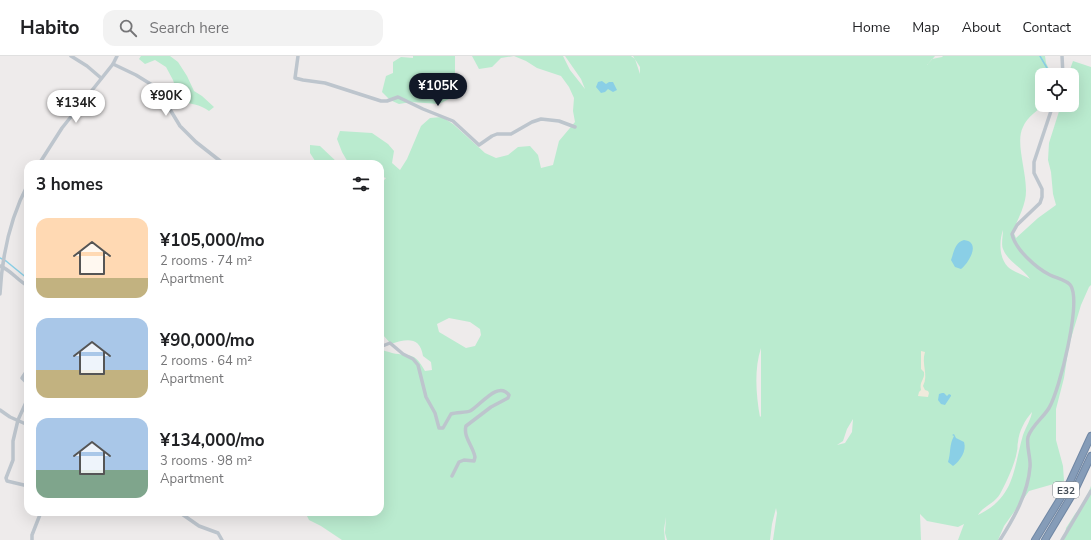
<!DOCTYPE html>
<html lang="en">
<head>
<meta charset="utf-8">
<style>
	body { margin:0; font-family:"Nunito Sans",sans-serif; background:#f2f2f2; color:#202124; height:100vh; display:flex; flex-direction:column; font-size:15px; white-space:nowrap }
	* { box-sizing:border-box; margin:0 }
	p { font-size:13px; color:#757577 }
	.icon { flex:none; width:22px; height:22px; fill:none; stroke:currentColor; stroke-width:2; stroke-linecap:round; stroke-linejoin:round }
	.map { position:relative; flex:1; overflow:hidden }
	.sheet { position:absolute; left:24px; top:104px; width:360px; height:356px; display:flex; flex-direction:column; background:#fff; border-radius:12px; box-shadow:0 4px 16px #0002 }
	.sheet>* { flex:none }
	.buttons { position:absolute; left:1035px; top:12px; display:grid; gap:8px }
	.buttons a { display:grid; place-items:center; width:44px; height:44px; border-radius:8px; background:#fff; box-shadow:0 4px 16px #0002; font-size:20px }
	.price { position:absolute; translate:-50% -34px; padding:0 9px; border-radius:14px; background:#fff; color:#222; font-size:13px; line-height:26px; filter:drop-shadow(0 1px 2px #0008) }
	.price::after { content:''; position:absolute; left:50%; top:24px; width:12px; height:9px; margin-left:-6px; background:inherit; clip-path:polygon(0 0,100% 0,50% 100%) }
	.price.selected { background:#111827; color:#fff }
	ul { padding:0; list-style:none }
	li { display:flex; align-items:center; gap:12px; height:100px; padding:0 12px }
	li span { display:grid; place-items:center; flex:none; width:112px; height:80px; border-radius:12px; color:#555 }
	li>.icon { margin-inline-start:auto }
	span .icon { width:48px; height:48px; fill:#fffc; stroke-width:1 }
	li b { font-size:17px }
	h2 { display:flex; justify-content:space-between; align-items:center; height:48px; padding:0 12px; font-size:17px }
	header { display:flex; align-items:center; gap:24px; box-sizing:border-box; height:56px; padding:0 20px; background:#fff; border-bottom:1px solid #e0e0e0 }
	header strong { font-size:19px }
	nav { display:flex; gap:22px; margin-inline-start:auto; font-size:14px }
	.search { width:280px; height:36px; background:#f2f2f2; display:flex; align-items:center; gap:10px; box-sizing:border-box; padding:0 14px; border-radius:12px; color:#757577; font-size:15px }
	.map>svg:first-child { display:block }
</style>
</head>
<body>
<header>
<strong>Habito</strong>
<div class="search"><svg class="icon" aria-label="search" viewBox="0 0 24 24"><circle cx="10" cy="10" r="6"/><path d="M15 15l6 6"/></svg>Search here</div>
<nav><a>Home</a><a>Map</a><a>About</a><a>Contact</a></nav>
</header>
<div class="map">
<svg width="1091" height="484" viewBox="0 0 1091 484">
	<rect width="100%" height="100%" fill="#eeebeb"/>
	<g fill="#baebcf" fill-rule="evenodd">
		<path d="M141 0H170L178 6 187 20 194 35 202 40 214 51 209 55C200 48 190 48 180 45L173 24 166 11 155 4 145 8 139 3Z"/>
		<polygon points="413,0 455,0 455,37 451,42 439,48 411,46 399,48 390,44 382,36 386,20 393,17 393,6 401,1 413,2"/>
		<path d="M472 0H563L570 14 585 33 581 23 565 0H631L635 3 640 18V11L633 0H935L927 9 932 3 942 1 943 0H1045L1046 7 1052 19H1042V49H1044C1037 55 1027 61 1023 71 1014 88 1030 123 1025 144 1023 154 1017 165 1013 175L1016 182 1038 162 1056 149 1053 138 1051 116 1048 104 1049 87 1061 49H1072V19H1068L1073 5 1091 11V229L1089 231 1081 249 1069 289 1064 322 1056 353V384L1063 410 1064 425 1029 435 1004 470 998 484H958L964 468 958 471 927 465 920 458 921 484H773L777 457 776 452 772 468 770 484H667L665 477 666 461 664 473 665 484H342L321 470 309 464 305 456H380V294C384 294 388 296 392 297 411 301 414 295 425 315L432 314 431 306 423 300C420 280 406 283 391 288L383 279H380V129L386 122 380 120V108H349L342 96 337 83 340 75 372 77 388 88 394 95 392 107 400 114 407 103 421 70 430 62 442 61 453 68 485 97 496 102 508 99 518 91 530 90 538 99 541 112 553 109 559 85 575 66 573 55 574 42 569 31 561 20 537 12 526 5 514 0 501 2 492 11 479 13ZM1003 174C1003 179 1001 188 1003 193 1008 206 1023 212 1030 223 1024 219 1012 215 1008 211 999 202 999 185 1003 174ZM449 262 470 266 480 273 481 279 475 290 466 292 439 276 437 268ZM761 292V360L760 361C756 339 754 313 761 292ZM1032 356C1031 363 1026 371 1023 379 1013 414 1015 441 978 459 983 450 994 448 1000 438 1006 427 1015 408 1017 395 1018 392 1017 389 1018 386 1019 375 1025 364 1032 356ZM853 363 852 376 845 387 837 389 843 385 847 373Z"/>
		<polygon points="310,89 320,90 339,108 317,108 310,97"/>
		<polygon points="1091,430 1091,484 1064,484 1066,472 1075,458 1085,446"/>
	</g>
	<path fill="#f0eadc" d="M921 295 925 296C921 308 929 319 923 330L925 334 928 335 929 337 928 341 918 340 919 336 921 334C919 325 925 324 924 316L921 313Z"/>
	<g fill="#8acfe6">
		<polygon points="602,25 606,28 609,26 613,26 617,34 613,36 608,33 605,36 601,37 596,31 598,26"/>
		<path d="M964 184C982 186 968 208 961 213L955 211 951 204C954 196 955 186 964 184Z"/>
		<polygon points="942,337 944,337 947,340 949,338 951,339 951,340 945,349 941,348 938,344 939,338"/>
		<path d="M954 378 956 382 964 386C967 395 960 405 953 410L948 406C951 397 949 389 954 380L952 379Z"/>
	</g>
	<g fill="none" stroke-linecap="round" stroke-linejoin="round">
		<g stroke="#8acfe6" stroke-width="1.5">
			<polyline points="1040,0 1047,12 1047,19"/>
			<polyline points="0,202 6,205 28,223"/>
			<polyline points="280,456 293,458"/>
		</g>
		<g stroke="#7087a4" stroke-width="8">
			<g id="highway">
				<polyline points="1035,484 1068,430 1091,380"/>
				<polyline points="1045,484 1075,434 1091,400"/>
			</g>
		</g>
		<g stroke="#bdc5cd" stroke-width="3.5">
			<polyline points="71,0 87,10 101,22"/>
			<polyline points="298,0 295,22 303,24 325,27 381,45 387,45 398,41 423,53 453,65 479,89 492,80 497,78 511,78 532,66 541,63 559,65 575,71"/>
			<polyline points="1062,0 1063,19"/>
			<polyline points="113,8 136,19 157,32 180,70 196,86 224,108"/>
			<polyline points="39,108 62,72 113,8 117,0"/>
			<path d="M0 210C11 214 18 225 28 230"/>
			<path d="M0 238C2 200 10 162 28 128"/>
			<path d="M380 291 390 287 403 298 413 303 418 309 426 341 435 357 439 372H443L451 358C457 356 465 357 470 355 480 350 498 324 509 339L508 342 491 351 466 370C463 381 473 390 475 401L474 405 464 404 459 406 452 420"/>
			<polyline points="28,313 22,322 28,328"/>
			<polyline points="28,342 18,364 13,385 13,404 6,422 7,425 28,430"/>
			<polyline points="0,354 10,361 28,369"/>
			<polyline points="179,456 199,470 218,477 222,484"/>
			<polyline points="32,484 32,479 41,456"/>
			<path d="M1000 484C1014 462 1028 437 1030 411 1031 402 1026 390 1028 381 1032 369 1043 362 1049 352 1060 333 1081 248 1071 230 1068 224 1056 222 1050 219 1036 212 1015 193 1012 178L1017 169 1040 147 1042 141V133L1034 117V106L1053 49"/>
			<polyline points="1062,484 1091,435"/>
		</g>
		<use href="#highway" stroke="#859cb8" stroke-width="6"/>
	</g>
	<g text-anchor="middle" stroke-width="3" stroke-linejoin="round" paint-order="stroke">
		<rect fill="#fff" stroke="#7d8389" stroke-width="1" x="1053" y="426" width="26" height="16" rx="3"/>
		<g font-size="10" font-weight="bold" fill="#454e57">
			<text x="1066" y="438">E32</text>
		</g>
	</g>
</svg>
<div class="buttons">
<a><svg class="icon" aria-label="locate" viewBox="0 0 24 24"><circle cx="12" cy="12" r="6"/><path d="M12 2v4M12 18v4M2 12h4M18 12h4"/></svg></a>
</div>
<b class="price selected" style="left:438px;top:51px">¥105K</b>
<b class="price" style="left:166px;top:61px">¥90K</b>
<b class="price" style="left:76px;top:68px">¥134K</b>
<section class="sheet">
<h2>3 homes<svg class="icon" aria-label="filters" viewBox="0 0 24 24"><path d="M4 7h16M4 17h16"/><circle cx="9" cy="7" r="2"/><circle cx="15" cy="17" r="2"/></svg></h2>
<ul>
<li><span style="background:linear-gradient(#ffd9b3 75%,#c2b280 0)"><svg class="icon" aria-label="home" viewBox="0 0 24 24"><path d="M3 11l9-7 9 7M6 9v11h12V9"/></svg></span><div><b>¥105,000/mo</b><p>2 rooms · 74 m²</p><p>Apartment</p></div></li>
<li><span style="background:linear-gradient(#a9c7e8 65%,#c2b280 0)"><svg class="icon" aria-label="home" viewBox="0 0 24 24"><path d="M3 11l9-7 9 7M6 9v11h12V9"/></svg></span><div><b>¥90,000/mo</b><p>2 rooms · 64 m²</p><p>Apartment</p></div></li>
<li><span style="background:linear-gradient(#a9c7e8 65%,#7fa58c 0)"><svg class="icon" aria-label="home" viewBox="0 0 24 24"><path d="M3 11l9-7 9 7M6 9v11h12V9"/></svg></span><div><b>¥134,000/mo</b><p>3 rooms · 98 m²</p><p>Apartment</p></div></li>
</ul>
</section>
</div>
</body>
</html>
